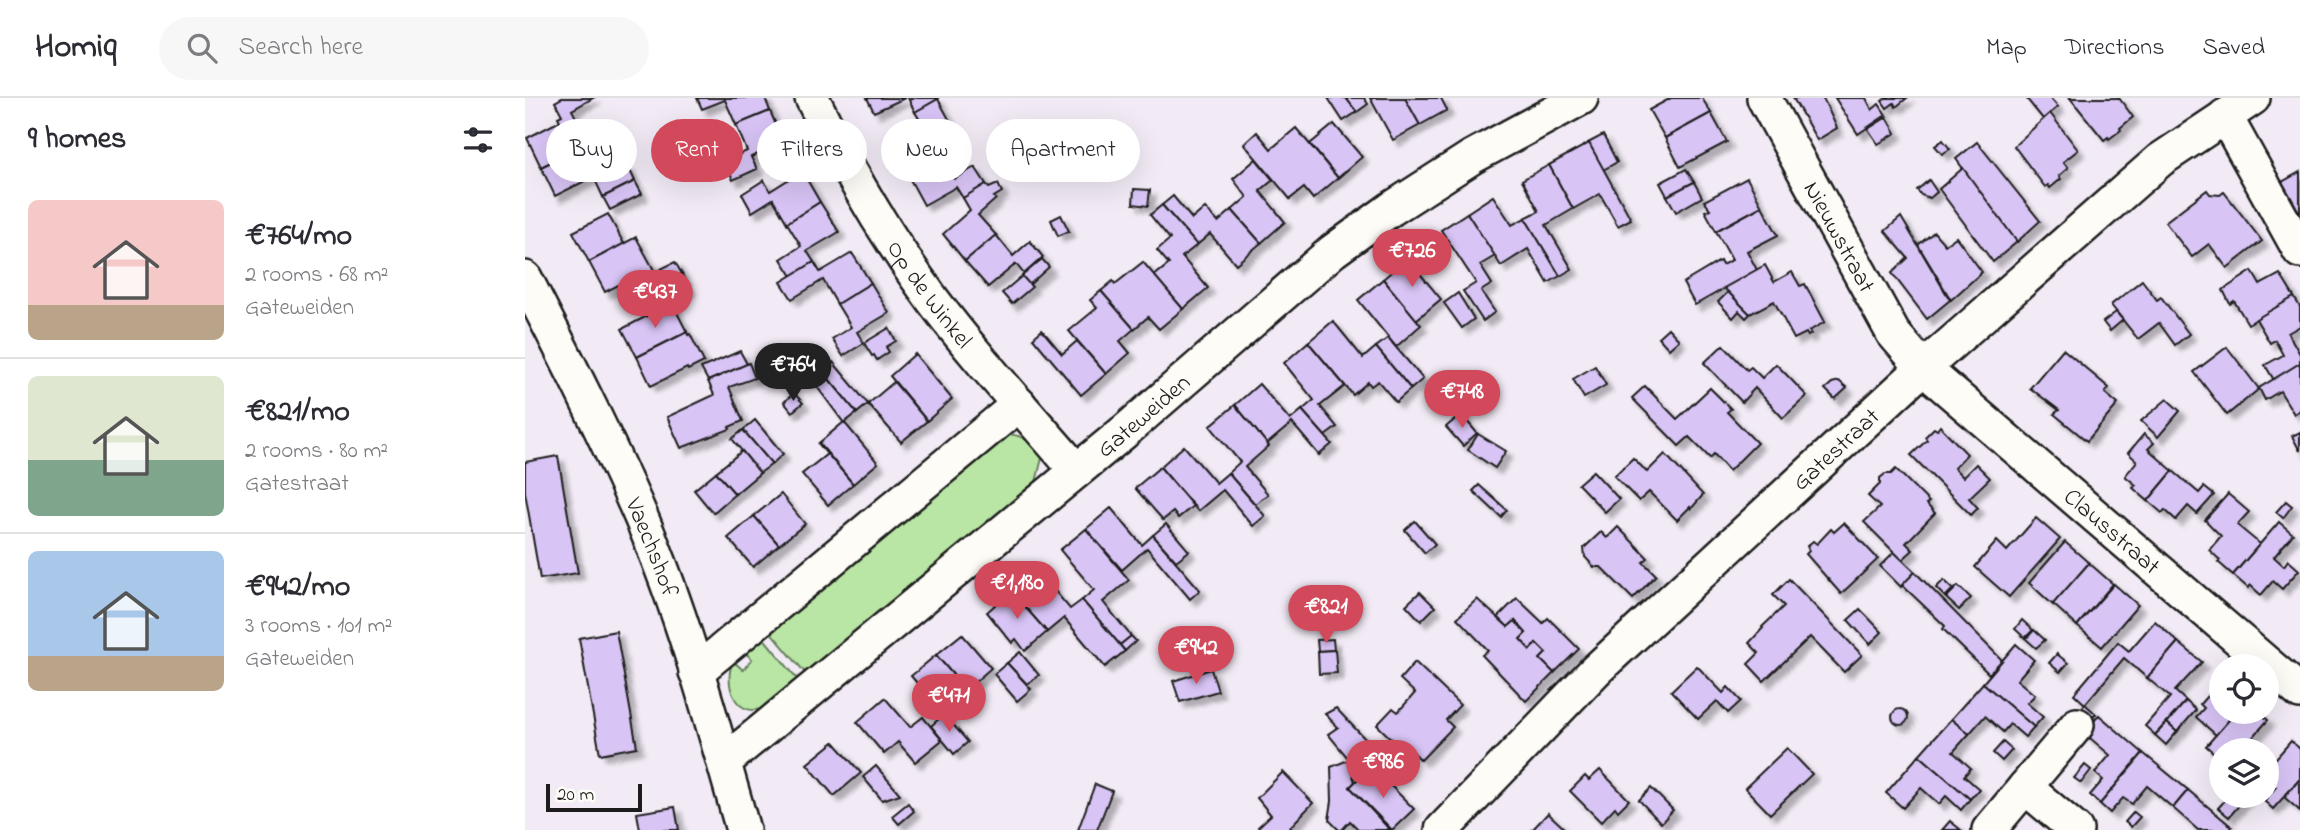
<!DOCTYPE html>
<html lang="en">
<head>
<meta charset="utf-8">
<style>
	body { margin:0; font-family:"Indie Flower",sans-serif; background:#f7f7f7; color:#2b2b33; height:100vh; display:flex; flex-direction:column; font-size:26px; white-space:nowrap }
	* { box-sizing:border-box; margin:0 }
	p { font-size:23px; color:#7c7c81 }
	.icon { flex:none; width:38px; height:38px; fill:none; stroke:currentColor; stroke-width:2; stroke-linecap:round; stroke-linejoin:round }
	.map { position:relative; flex:1; overflow:hidden }
	.panel { display:flex; flex-direction:column; background:#fff; width:525px }
	.panel>* { flex:none }
	.banner { position:absolute; left:21px; top:21px; width:665px; height:63px; display:flex; gap:14px }
	.fabs { position:absolute; left:1684px; top:556px; display:grid; gap:14px }
	.fabs a { display:grid; place-items:center; width:70px; height:70px; border-radius:50%; background:#fff; box-shadow:0 7px 28px #0002; font-size:35px }
	.scale { position:absolute; left:21px; bottom:18px; width:96px; box-sizing:border-box; padding-left:7px; border:4px solid #1c1c1c; border-top:0; font-size:19px; line-height:24px; white-space:nowrap; color:#1c1c1c; -webkit-text-stroke:5px #fdfcf7; paint-order:stroke }
	.price { position:absolute; translate:-50% -60px; padding:0 16px; border-radius:24px; background:#d1495b; color:#fff; font-size:23px; line-height:46px; filter:drop-shadow(0 2px 4px #0008) }
	.price::after { content:''; position:absolute; left:50%; top:42px; width:21px; height:16px; margin-left:-10px; background:inherit; clip-path:polygon(0 0,100% 0,50% 100%) }
	.price.current { background:#222; color:#fff }
	ul { padding:0; list-style:none }
	li { display:flex; align-items:center; gap:21px; height:175px; padding:0 28px }
	li+li { border-top:2px solid #e1e1e2 }
	li span { display:grid; place-items:center; flex:none; width:196px; height:140px; border-radius:10px; color:#555 }
	li>.icon { margin-inline-start:auto }
	span .icon { width:84px; height:84px; fill:#fffc; stroke-width:1 }
	li b { font-size:30px }
	h2 { display:flex; justify-content:space-between; align-items:center; height:84px; padding:0 28px; font-size:30px }
	.chip { padding:0 24px; border-radius:32px; background:#fff; box-shadow:0 7px 28px #0002; font-size:24px; line-height:63px }
	.chip.current { background:#d1495b; color:#fff }
	header { display:flex; align-items:center; gap:42px; box-sizing:border-box; height:98px; padding:0 35px; background:#fff; border-bottom:2px solid #e1e1e2 }
	header strong { font-size:33px }
	nav { display:flex; gap:38px; margin-inline-start:auto; font-size:24px }
	.search { width:490px; height:63px; background:#f7f7f7; display:flex; align-items:center; gap:18px; box-sizing:border-box; padding:0 24px; border-radius:38px; color:#7c7c81; font-size:26px }
	main { display:flex; flex:1; min-height:0 }
	.map>svg:first-child { display:block }
</style>
</head>
<body>
<header>
<strong>Homiq</strong>
<div class="search"><svg class="icon" aria-label="search" viewBox="0 0 24 24"><circle cx="10" cy="10" r="6"/><path d="M15 15l6 6"/></svg>Search here</div>
<nav><a>Map</a><a>Directions</a><a>Saved</a></nav>
</header>
<main>
<section class="panel">
<h2>9 homes<svg class="icon" aria-label="filters" viewBox="0 0 24 24"><path d="M4 7h16M4 17h16"/><circle cx="9" cy="7" r="2"/><circle cx="15" cy="17" r="2"/></svg></h2>
<ul>
<li><span style="background:linear-gradient(#f6c9c9 75%,#b9a48a 0)"><svg class="icon" aria-label="home" viewBox="0 0 24 24"><path d="M3 11l9-7 9 7M6 9v11h12V9"/></svg></span><div><b>€764/mo</b><p>2 rooms · 68 m²</p><p>Gateweiden</p></div></li>
<li><span style="background:linear-gradient(#dfe7d0 60%,#7fa58c 0)"><svg class="icon" aria-label="home" viewBox="0 0 24 24"><path d="M3 11l9-7 9 7M6 9v11h12V9"/></svg></span><div><b>€821/mo</b><p>2 rooms · 80 m²</p><p>Gatestraat</p></div></li>
<li><span style="background:linear-gradient(#a9c7e8 75%,#b9a48a 0)"><svg class="icon" aria-label="home" viewBox="0 0 24 24"><path d="M3 11l9-7 9 7M6 9v11h12V9"/></svg></span><div><b>€942/mo</b><p>3 rooms · 101 m²</p><p>Gateweiden</p></div></li>
</ul>
</section>
<div class="map">
<svg width="1775" height="732" viewBox="0 0 1775 732">
	<defs>
		<filter id="shadow"><feDropShadow dx="6" dy="6" stdDeviation="2" flood-color="#0004"/></filter>
	</defs>
	<rect width="100%" height="100%" fill="#f2ebf6"/>
	<filter id="ink" filterUnits="userSpaceOnUse"><feTurbulence type="fractalNoise" baseFrequency=".0143" numOctaves="2"/><feDisplacementMap in="SourceGraphic" scale="14" xChannelSelector="R" yChannelSelector="G"/><feConvolveMatrix kernelMatrix="1 2 1 2 8 2 1 2 1" color-interpolation-filters="sRGB"/></filter>
	<g filter="url(#ink)">
		<g fill="#b9e6a4" stroke="#6a8160" stroke-width="2">
			<path d="M481 336C500 337 507 344 517 360L511 384 282 577 243 531Z"/>
			<path d="M236 537 275 584C265 591 249 607 239 610 210 621 198 585 208 563L218 572 227 561 218 553Z"/>
		</g>
		<g fill="#d8c4f5" stroke="#1c1c1c" stroke-width="2" filter="url(#shadow)">
			<polygon points="37,0 68,0 47,12 64,45 16,69 2,40 35,23 33,19 37,17 30,4"/>
			<polygon points="172,0 240,0 245,13 211,27 200,2 177,11"/>
			<polygon points="342,0 380,0 349,14"/>
			<polygon points="383,0 413,0 413,1 390,14"/>
			<polygon points="803,0 821,0 832,14 818,23"/>
			<polygon points="821,0 839,0 843,6 832,14"/>
			<polygon points="845,0 880,0 895,27 868,42"/>
			<polygon points="880,0 916,0 922,12 895,27"/>
			<polygon points="1146,0 1177,0 1186,15 1140,40 1124,12"/>
			<polygon points="1268,0 1298,0 1312,30 1292,42"/>
			<polygon points="1310,0 1341,0 1347,12 1354,6 1361,17 1333,36"/>
			<polygon points="1361,0 1382,0 1371,9 1369,5 1362,10 1357,3"/>
			<polygon points="1501,0 1525,0 1533,9 1518,21"/>
			<polygon points="1545,0 1594,0 1608,19 1595,30 1596,32 1584,41 1583,39 1579,42"/>
			<polygon points="413,1 437,45 382,76 365,46 398,27 390,14"/>
			<polygon points="245,13 259,45 226,59 232,71 208,82 200,63 222,53 211,27"/>
			<polygon points="1186,15 1202,44 1155,69 1140,40"/>
			<polygon points="1525,15 1553,52 1538,64 1543,70 1534,78 1536,81 1525,90 1523,87 1520,89 1489,48"/>
			<polygon points="1362,19 1371,35 1353,46 1343,31"/>
			<polygon points="809,26 837,59 813,80 785,46"/>
			<polygon points="771,30 813,80 788,101 779,90 765,101 719,46 732,34 746,51"/>
			<polygon points="1078,37 1092,64 1078,72 1063,45"/>
			<polygon points="1418,42 1425,51 1417,56 1410,48"/>
			<polygon points="1452,44 1515,123 1492,144 1431,61"/>
			<polygon points="1064,45 1106,121 1093,128 1075,96 1048,111 1024,67"/>
			<polygon points="51,52 66,80 30,98 16,69"/>
			<polygon points="415,57 429,81 450,69 461,86 438,100 431,89 399,107 382,76"/>
			<polygon points="731,61 748,82 735,93 760,124 736,145 707,112 722,99 708,81"/>
			<polygon points="1024,67 1048,111 1021,127 1047,171 1035,178 1000,120 1014,113 997,82"/>
			<polygon points="103,68 110,83 78,99 71,84"/>
			<polygon points="1438,70 1492,144 1468,164 1414,91"/>
			<polygon points="1161,71 1169,84 1142,98 1135,85"/>
			<polygon points="277,73 295,104 262,125 248,101 227,114 217,96 239,82 245,93"/>
			<polygon points="1775,74 1775,116 1757,84"/>
			<polygon points="1222,80 1237,108 1191,133 1180,113 1185,111 1179,103"/>
			<polygon points="1404,82 1412,94 1405,100 1396,97 1392,92"/>
			<polygon points="110,83 117,96 85,112 78,99"/>
			<polygon points="1169,84 1177,99 1151,114 1142,98"/>
			<polygon points="461,86 464,90 473,86 477,94 469,99 471,101 453,117 471,137 440,163 418,136 445,112 438,100"/>
			<polygon points="609,91 625,92 623,108 608,106"/>
			<polygon points="1682,92 1685,96 1695,97 1699,94 1737,143 1702,170 1684,146 1667,159 1640,124"/>
			<polygon points="648,98 667,121 680,110 693,124 707,112 736,145 711,166 685,136 672,147 637,107"/>
			<polygon points="968,98 987,127 1000,120 1035,178 1023,185 1003,151 976,168 942,115"/>
			<polygon points="295,104 314,134 282,153 289,164 267,178 256,161 276,148 262,125"/>
			<polygon points="637,107 672,147 657,159 683,190 658,211 629,178 644,166 632,152 645,141 625,117"/>
			<polygon points="1237,108 1253,137 1222,153 1232,172 1170,207 1158,185 1195,163 1197,167 1207,162 1191,133"/>
			<polygon points="942,115 970,158 955,167 967,186 956,193 970,214 958,223 938,193 951,185 916,132"/>
			<polygon points="83,116 99,146 64,164 48,134"/>
			<polygon points="536,117 544,133 533,138 526,122"/>
			<polygon points="1376,119 1425,202 1402,221 1367,175 1383,160 1360,133"/>
			<polygon points="1409,134 1420,147 1431,139 1457,174 1426,202 1393,147"/>
			<polygon points="471,137 488,158 505,143 518,159 499,176 491,166 463,189 440,163"/>
			<polygon points="111,139 130,174 150,164 157,176 125,192 119,181 113,183 111,178 80,194 64,164"/>
			<polygon points="327,155 346,185 312,206 298,182 267,201 256,184 289,164 295,174"/>
			<polygon points="882,160 916,201 891,222 858,181"/>
			<polygon points="517,161 524,169 504,187 497,178"/>
			<polygon points="618,164 658,211 634,231 623,219 609,231 576,193 588,183 590,186"/>
			<polygon points="1240,167 1249,184 1267,174 1275,188 1280,186 1300,224 1284,233 1286,236 1283,238 1281,235 1269,241 1249,203 1225,216 1199,190"/>
			<polygon points="1727,173 1735,187 1755,176 1769,199 1723,226 1709,203 1705,206 1698,192"/>
			<polygon points="157,176 164,191 132,207 125,192"/>
			<polygon points="497,178 507,189 487,206 477,195"/>
			<polygon points="858,181 896,227 871,249 833,202"/>
			<polygon points="1617,182 1632,202 1636,199 1664,236 1650,247 1634,225 1613,241 1586,207"/>
			<polygon points="346,185 364,215 332,234 339,245 318,258 307,241 326,229 312,206"/>
			<polygon points="576,193 609,231 595,243 605,255 581,276 544,233 572,210 565,202"/>
			<polygon points="1203,194 1225,216 1221,220 1214,213 1208,220 1193,204"/>
			<polygon points="933,195 949,221 937,230 919,205"/>
			<polygon points="1769,199 1775,209 1775,228 1763,235 1775,256 1775,265 1749,282 1740,267 1758,257 1750,242 1745,245 1731,221"/>
			<polygon points="147,205 162,234 112,259 97,231"/>
			<polygon points="1591,214 1598,222 1585,233 1578,224"/>
			<polygon points="808,223 838,260 851,249 886,291 871,304 853,283 846,288 843,284 828,297 783,244"/>
			<polygon points="364,230 371,243 361,249 364,254 352,262 349,257 347,258 339,245"/>
			<polygon points="1143,230 1154,242 1144,251 1133,239"/>
			<polygon points="517,232 537,256 552,243 581,276 556,297 508,240"/>
			<polygon points="162,234 163,237 165,236 179,264 163,272 162,270 126,288 112,259"/>
			<polygon points="863,240 898,281 886,291 851,249"/>
			<polygon points="783,244 820,288 795,308 812,329 800,338 777,312 789,302 759,265"/>
			<polygon points="1198,247 1222,272 1226,269 1237,280 1251,266 1282,298 1258,320 1230,290 1217,304 1179,265"/>
			<polygon points="1702,249 1734,291 1702,317 1669,274"/>
			<polygon points="1538,251 1584,290 1580,295 1593,306 1562,343 1529,316 1534,312 1505,290"/>
			<polygon points="215,253 222,266 183,283 176,270"/>
			<polygon points="390,256 427,301 402,323 365,278"/>
			<polygon points="308,264 343,306 332,315 298,274"/>
			<polygon points="224,265 230,280 204,289 218,323 204,329 205,331 156,350 142,319 189,297 183,283"/>
			<polygon points="1775,265 1775,312 1769,316 1755,293 1740,302 1734,290"/>
			<polygon points="1070,268 1081,287 1059,300 1048,281"/>
			<polygon points="298,274 332,315 319,325 287,282"/>
			<polygon points="1314,283 1322,290 1310,301 1300,291 1307,285"/>
			<polygon points="369,284 402,323 376,344 343,306"/>
			<polygon points="734,286 765,322 777,312 807,346 794,357 767,325 742,346 710,307"/>
			<polygon points="1120,288 1152,321 1185,290 1206,311 1202,314 1232,345 1204,373 1189,356 1185,360 1164,339 1154,348 1107,300"/>
			<polygon points="269,295 278,305 267,314 259,304"/>
			<polygon points="1642,301 1655,313 1633,339 1616,323"/>
			<polygon points="710,307 744,348 720,369 743,396 730,406 703,375 715,364 685,328"/>
			<polygon points="936,316 952,335 938,348 921,329"/>
			<polygon points="230,322 258,356 247,366 218,332"/>
			<polygon points="319,324 353,365 328,386 294,345"/>
			<polygon points="1415,328 1442,356 1429,370 1438,379 1451,366 1465,380 1444,400 1453,410 1446,417 1386,357 1402,342 1400,339 1409,330 1412,332"/>
			<polygon points="218,332 247,366 235,375 207,341"/>
			<polygon points="1775,334 1775,353 1767,338"/>
			<polygon points="953,336 981,353 970,370 943,352"/>
			<polygon points="1619,336 1629,345 1623,351 1648,373 1623,403 1608,390 1611,387 1600,378 1612,363 1603,355"/>
			<polygon points="293,345 328,386 303,407 277,376 302,356"/>
			<polygon points="659,348 691,385 703,375 740,418 728,428 698,392 673,413 635,369"/>
			<polygon points="217,353 235,375 210,396 191,374"/>
			<polygon points="1140,356 1178,397 1166,411 1165,409 1152,422 1124,394 1114,403 1089,378 1108,360 1122,374"/>
			<polygon points="33,358 53,475 15,481 0,394 0,364"/>
			<polygon points="635,369 668,408 653,420 648,414 638,422 610,390"/>
			<polygon points="1371,371 1404,404 1401,406 1410,415 1381,445 1388,452 1377,462 1339,424 1355,409 1343,398 1355,386 1355,380 1360,376 1366,376"/>
			<polygon points="1068,373 1094,401 1080,414 1053,386"/>
			<polygon points="1648,373 1674,395 1679,389 1689,397 1672,416 1663,408 1651,422 1640,412 1637,415 1623,403"/>
			<polygon points="191,374 210,396 188,415 169,392"/>
			<polygon points="954,387 982,412 976,419 948,393"/>
			<polygon points="256,396 280,426 254,447 229,418"/>
			<polygon points="1703,396 1724,414 1712,427 1735,446 1708,477 1693,464 1695,462 1684,452 1696,438 1680,422"/>
			<polygon points="1761,403 1767,408 1758,420 1751,414"/>
			<polygon points="586,410 617,447 628,437 675,492 665,501 622,450 597,472 561,431"/>
			<polygon points="229,418 254,447 228,469 203,440"/>
			<polygon points="1511,420 1535,441 1484,499 1450,469 1472,443 1482,453"/>
			<polygon points="890,423 910,446 900,455 880,432"/>
			<polygon points="1754,424 1768,436 1749,459 1759,468 1763,462 1774,472 1757,491 1748,483 1736,497 1725,487 1723,490 1708,477"/>
			<polygon points="1319,425 1353,461 1316,496 1281,456 1284,453 1282,448 1288,443 1292,446 1306,431 1309,434"/>
			<polygon points="641,426 664,453 651,463 628,437"/>
			<polygon points="1093,429 1123,460 1118,464 1131,477 1108,501 1076,469 1069,469 1060,459 1059,450 1076,434 1082,440"/>
			<polygon points="561,431 604,482 578,504 606,538 595,547 557,502 569,492 535,452"/>
			<polygon points="1540,444 1564,465 1528,507 1504,485"/>
			<polygon points="1369,454 1390,474 1376,489 1355,468"/>
			<polygon points="1564,465 1588,486 1552,528 1528,506"/>
			<polygon points="512,472 545,511 557,502 600,553 580,569 539,520 522,534 486,493"/>
			<polygon points="1390,474 1477,562 1464,576 1418,531 1420,528 1377,487"/>
			<polygon points="1264,481 1337,557 1319,574 1285,539 1239,583 1223,566 1234,555 1224,545 1238,530 1237,529 1259,508 1248,497"/>
			<polygon points="1419,482 1428,491 1420,499 1411,490"/>
			<polygon points="1589,486 1613,507 1577,549 1552,528"/>
			<polygon points="1433,488 1446,500 1434,512 1421,500"/>
			<polygon points="486,493 522,534 500,553 491,541 487,545 462,514"/>
			<polygon points="895,494 910,509 896,523 881,507"/>
			<polygon points="992,500 1018,525 1023,520 1054,551 1029,575 1015,561 1021,555 1011,545 1005,552 995,541 1001,535 990,523 983,529 973,519"/>
			<polygon points="952,501 983,529 990,523 1001,535 995,541 1005,552 1011,545 1021,555 1015,561 1029,575 1001,603 957,557 963,552 932,520"/>
			<polygon points="1335,511 1357,534 1345,546 1323,522"/>
			<polygon points="1497,522 1508,532 1500,540 1490,531"/>
			<polygon points="1630,523 1653,544 1622,580 1599,560 1560,606 1549,596 1593,544 1604,553"/>
			<polygon points="1509,532 1520,542 1511,550 1501,541"/>
			<polygon points="91,533 112,649 75,656 54,540"/>
			<polygon points="437,536 466,570 441,592 411,557"/>
			<polygon points="606,538 611,543 600,553 595,547"/>
			<polygon points="808,541 809,552 793,553 792,542"/>
			<polygon points="1653,544 1677,564 1650,593 1661,603 1630,637 1620,628 1645,599 1622,580"/>
			<polygon points="1491,546 1509,562 1492,582 1510,597 1502,605 1518,619 1509,629 1458,585"/>
			<polygon points="810,552 812,575 794,576 793,553"/>
			<polygon points="495,554 514,577 502,586 482,565"/>
			<polygon points="1532,556 1543,565 1535,574 1524,565"/>
			<polygon points="411,557 441,592 416,613 386,578"/>
			<polygon points="890,564 935,607 921,622 928,629 896,662 880,646 876,650 852,627 868,610 873,614 890,595 875,581"/>
			<polygon points="482,565 506,591 492,603 469,576"/>
			<polygon points="1172,568 1198,595 1203,589 1216,603 1203,615 1192,603 1173,621 1146,593"/>
			<polygon points="686,571 693,593 655,604 648,583"/>
			<polygon points="1696,582 1696,614 1711,614 1691,637 1671,619 1679,610 1675,606"/>
			<polygon points="1458,585 1509,629 1500,639 1485,626 1478,634 1460,618 1444,636 1426,621"/>
			<polygon points="360,600 385,629 398,619 417,642 390,664 373,644 359,656 332,624"/>
			<polygon points="1661,603 1671,612 1652,634 1642,625"/>
			<polygon points="1560,606 1571,616 1563,624 1553,615"/>
			<polygon points="811,610 823,623 846,647 822,659 803,636 813,629 800,616"/>
			<circle cx="1375" cy="619" r="8"/>
			<polygon points="1711,614 1734,614 1743,622 1716,653 1696,653 1696,661 1681,648"/>
			<polygon points="419,616 443,644 429,656 406,628"/>
			<polygon points="1574,617 1618,655 1575,706 1565,697 1578,682 1570,675 1585,657 1559,635"/>
			<polygon points="1426,621 1444,636 1428,654 1446,670 1439,678 1454,691 1445,701 1394,657"/>
			<polygon points="1642,625 1652,634 1641,647 1630,637"/>
			<polygon points="1766,643 1775,651 1775,681 1748,711 1739,703 1751,689 1741,681 1741,675 1747,669 1745,667"/>
			<polygon points="309,644 336,675 309,698 282,666"/>
			<polygon points="1478,644 1487,652 1477,663 1468,655"/>
			<polygon points="1262,650 1287,676 1245,716 1220,690"/>
			<polygon points="1618,655 1663,692 1648,710 1622,688 1607,706 1598,700 1585,715 1575,706"/>
			<polygon points="1394,657 1445,701 1436,712 1421,698 1414,706 1396,690 1378,710 1361,695"/>
			<polygon points="823,662 830,684 825,689 865,732 834,732 825,723 817,732 814,732 804,722 807,703 806,669"/>
			<polygon points="1560,667 1566,672 1556,685 1549,680"/>
			<polygon points="351,668 375,696 357,702 338,679"/>
			<polygon points="1075,672 1104,702 1093,713 1090,709 1076,724 1045,693 1060,678 1064,682"/>
			<polygon points="758,674 788,705 765,729 768,732 736,732 733,729 746,717 732,700"/>
			<polygon points="838,676 848,686 856,678 889,711 867,732 825,689"/>
			<polygon points="1775,681 1775,713 1759,699"/>
			<polygon points="570,686 587,693 572,732 553,732"/>
			<polygon points="1126,690 1148,712 1136,725 1114,702"/>
			<polygon points="1663,692 1707,729 1705,732 1673,732 1648,710"/>
			<polygon points="1704,698 1722,698 1704,719 1693,710"/>
			<polygon points="383,705 389,713 374,726 367,718"/>
			<polygon points="150,709 154,732 115,732 112,715"/>
			<polygon points="1609,714 1615,719 1606,729 1600,724"/>
			<polygon points="1023,715 1041,732 1007,732"/>
			<polygon points="1425,723 1436,732 1417,732"/>
		</g>
		<g fill="none" stroke-linecap="round" stroke-linejoin="round">
			<g stroke="#1c1c1c" stroke-width="38">
				<g id="street">
					<path id="s1" d="M287 0C321 70 361 138 407 201 451 260 503 316 551 372"/>
					<path id="s2" d="M1239 0 1368 235 1398 270 1775 594"/>
					<polyline points="1700,18 1775,153"/>
					<path id="s3" d="M0 180C40 258 81 338 116 419 159 519 188 627 218 732"/>
					<polyline points="171,574 494,306"/>
					<path id="s4" d="M199 664 599 334 808 153 866 111 947 59 1056 0"/>
					<polyline points="1500,689 1551,732"/>
					<path id="s5" d="M917 732 1070 573 1398 270 1635 62 1728 0"/>
					<polyline points="1464,732 1552,627"/>
				</g>
			</g>
			<use href="#street" stroke="#fdfcf7" stroke-width="33"/>
		</g>
	</g>
	<g text-anchor="middle" stroke-width="5" stroke-linejoin="round" paint-order="stroke">
		<g font-size="24" fill="#1c1c1c" stroke="#fdfcf7">
			<text dy="8" stroke="none"><textPath href="#s2" startOffset="158">Nieuwstraat</textPath></text>
			<text dy="8" stroke="none"><textPath href="#s1" startOffset="229">Op de Winkel</textPath></text>
			<text dy="8" stroke="none"><textPath href="#s4" startOffset="544">Gateweiden</textPath></text>
			<text dy="8" stroke="none"><textPath href="#s5" startOffset="548">Gatestraat</textPath></text>
			<text dy="8" stroke="none"><textPath href="#s2" startOffset="564">Clausstraat</textPath></text>
			<text dy="8" stroke="none"><textPath href="#s3" startOffset="298">Vaechshof</textPath></text>
		</g>
	</g>
</svg>
<div class="fabs">
<a><svg class="icon" aria-label="locate" viewBox="0 0 24 24"><circle cx="12" cy="12" r="6"/><path d="M12 2v4M12 18v4M2 12h4M18 12h4"/></svg></a>
<a><svg class="icon" aria-label="layers" viewBox="0 0 24 24"><path d="M12 4l9 5-9 5-9-5zM3 14l9 5 9-5"/></svg></a>
</div>
<div class="scale">20 m</div>
<b class="price" style="left:887px;top:191px">€726</b>
<b class="price" style="left:130px;top:232px">€437</b>
<b class="price current" style="left:268px;top:305px">€764</b>
<b class="price" style="left:937px;top:332px">€748</b>
<b class="price" style="left:492px;top:523px">€1,180</b>
<b class="price" style="left:801px;top:547px">€821</b>
<b class="price" style="left:671px;top:588px">€942</b>
<b class="price" style="left:424px;top:636px">€471</b>
<b class="price" style="left:858px;top:702px">€986</b>
<div class="banner">
<a class="chip">Buy</a>
<a class="chip current">Rent</a>
<a class="chip">Filters</a>
<a class="chip">New</a>
<a class="chip">Apartment</a>
</div>
</div>
</main>
</body>
</html>
